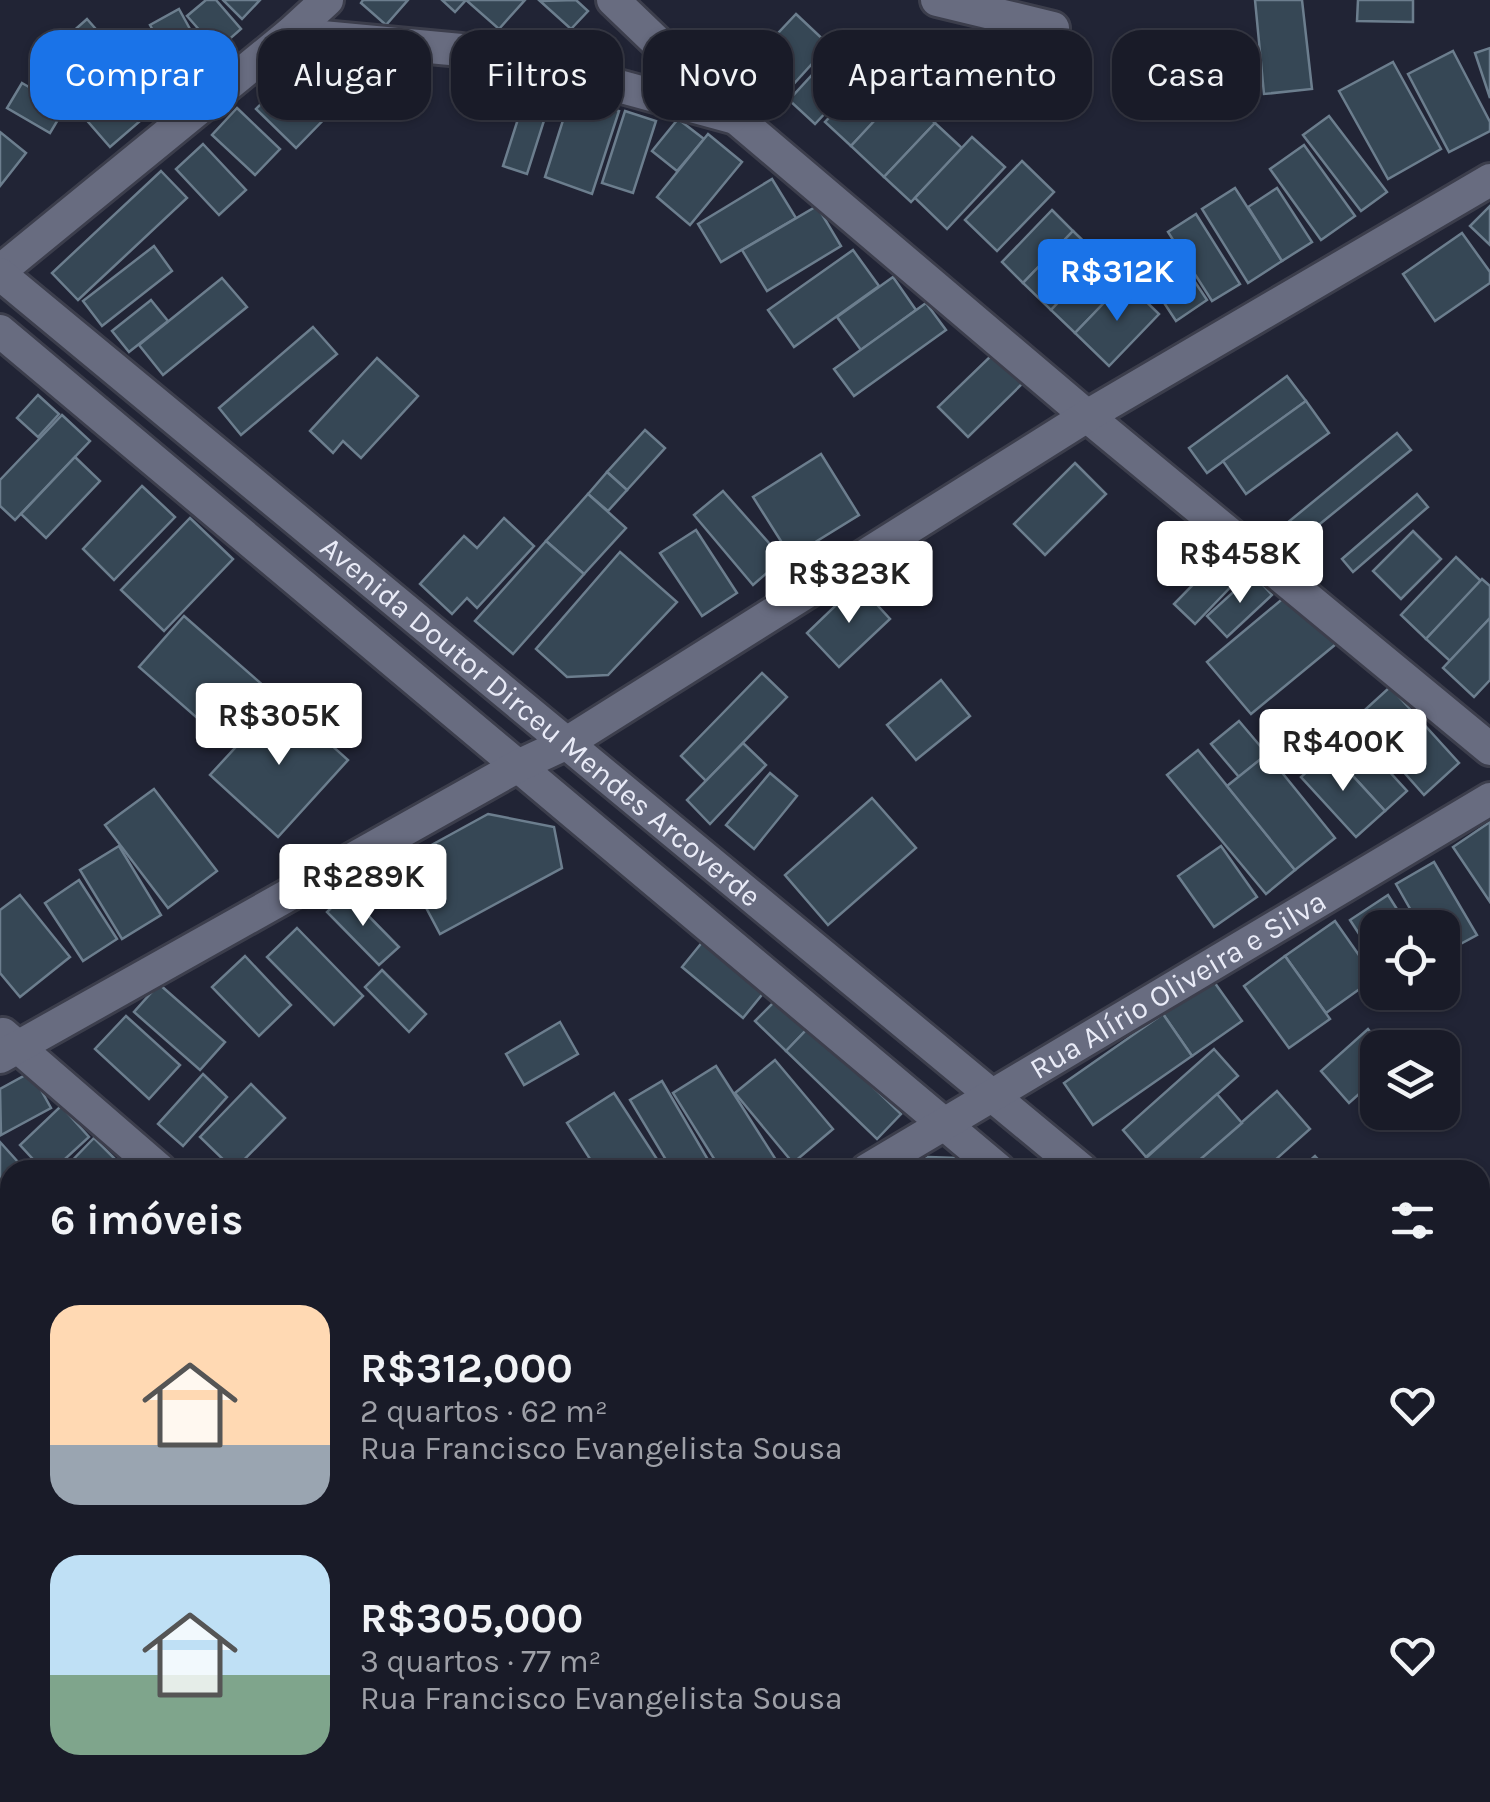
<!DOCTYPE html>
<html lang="pt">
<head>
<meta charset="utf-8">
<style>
	body { margin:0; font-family:Karla,sans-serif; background:#262834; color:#f1f3f6; height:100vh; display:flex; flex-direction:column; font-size:38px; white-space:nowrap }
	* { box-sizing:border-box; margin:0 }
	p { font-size:32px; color:#9fa1a8 }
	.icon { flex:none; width:55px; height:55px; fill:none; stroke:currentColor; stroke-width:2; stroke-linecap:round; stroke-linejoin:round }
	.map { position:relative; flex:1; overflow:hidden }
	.drawer { position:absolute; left:0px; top:1160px; width:1490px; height:642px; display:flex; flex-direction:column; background:#191b28; border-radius:30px 30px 0 0; box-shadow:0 2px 8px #0004,0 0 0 2px #373945 }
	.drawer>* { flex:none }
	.top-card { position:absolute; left:30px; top:30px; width:1430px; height:90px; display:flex; gap:20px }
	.tools { position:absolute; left:1360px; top:910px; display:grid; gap:20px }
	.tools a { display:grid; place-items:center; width:100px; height:100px; border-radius:20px; background:#191b28; box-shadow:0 2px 8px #0004,0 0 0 2px #373945; font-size:50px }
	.price { position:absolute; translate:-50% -85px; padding:0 22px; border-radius:10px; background:#fff; color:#222; font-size:32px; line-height:65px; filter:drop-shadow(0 2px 5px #0008) }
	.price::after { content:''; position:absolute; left:50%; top:60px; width:30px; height:22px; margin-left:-15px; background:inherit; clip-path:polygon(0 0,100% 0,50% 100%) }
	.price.current { background:#1a73e8; color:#fff }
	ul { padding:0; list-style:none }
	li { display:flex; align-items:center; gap:30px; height:250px; padding:0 50px }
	li span { display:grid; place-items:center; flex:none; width:280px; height:200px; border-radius:30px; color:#555 }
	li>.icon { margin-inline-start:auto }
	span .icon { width:120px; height:120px; fill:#fffc; stroke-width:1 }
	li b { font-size:42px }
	h2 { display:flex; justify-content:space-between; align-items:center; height:120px; padding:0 50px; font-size:42px }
	.chip { padding:0 35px; border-radius:30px; background:#191b28; box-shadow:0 2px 8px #0004,0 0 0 2px #373945; font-size:35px; line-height:90px }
	.chip.current { background:#1a73e8; color:#fff }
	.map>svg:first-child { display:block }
</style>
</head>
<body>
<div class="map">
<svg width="1490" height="1802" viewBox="0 0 1490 1802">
	<rect width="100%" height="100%" fill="#212435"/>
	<polygon fill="#292d44" points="10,1707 10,1792 386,1792 393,1802 0,1802 0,1713"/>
	<g fill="#364755" stroke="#6c7e8e" stroke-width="2.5">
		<polygon points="206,0 216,0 241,29 217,50 187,16"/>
		<polygon points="223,0 260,0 242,19"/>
		<polygon points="363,0 408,0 386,25 361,3"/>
		<polygon points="442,0 466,0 455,12"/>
		<polygon points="466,0 525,0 499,29"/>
		<polygon points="576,0 588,11 571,29 540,1"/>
		<polygon points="1255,0 1302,0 1312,89 1264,94"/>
		<polygon points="1358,0 1413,0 1413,22 1357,21"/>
		<polygon points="179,9 207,60 178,75 150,25"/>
		<polygon points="796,14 829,45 781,98 758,77 777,56 766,46"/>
		<polygon points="87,19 161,103 110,147 37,63"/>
		<polygon points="845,39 872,63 815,124 789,100"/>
		<polygon points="1490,48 1490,98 1475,53"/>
		<polygon points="892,51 918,75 851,146 825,122"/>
		<polygon points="1453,51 1490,122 1490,131 1449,152 1408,74"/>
		<polygon points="1393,62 1441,149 1388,179 1339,91"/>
		<polygon points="295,69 335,108 296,148 256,109"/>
		<polygon points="532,75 556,83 527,174 503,166"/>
		<polygon points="22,83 65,108 50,133 7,108"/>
		<polygon points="902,91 935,123 884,177 851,146"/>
		<polygon points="571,95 619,111 592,194 545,177"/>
		<polygon points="237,108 280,149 255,175 212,135"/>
		<polygon points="625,111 656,121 633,193 602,183"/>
		<polygon points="1329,116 1387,192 1361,211 1303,135"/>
		<polygon points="678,119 704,139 677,171 652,151"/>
		<polygon points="935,123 962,148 911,202 884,177"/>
		<polygon points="0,132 26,153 0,186"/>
		<polygon points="708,134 742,162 690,225 657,197"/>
		<polygon points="972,137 1005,167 947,229 915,198"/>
		<polygon points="203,144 246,190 219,215 176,169"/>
		<polygon points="1304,145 1355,216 1321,240 1270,169"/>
		<polygon points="1022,161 1054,192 997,251 965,220"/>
		<polygon points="161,171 187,198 78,300 52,273"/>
		<polygon points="772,179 796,218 721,262 698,224"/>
		<polygon points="1235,188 1282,261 1248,283 1202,209"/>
		<polygon points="1277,188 1312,242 1282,261 1248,207"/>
		<polygon points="817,206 841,246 767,291 742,250"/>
		<polygon points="1490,206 1490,245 1470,226"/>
		<polygon points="1052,210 1073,231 1023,283 1002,262"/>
		<polygon points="1196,214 1240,284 1212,301 1168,232"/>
		<polygon points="1073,231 1101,258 1051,310 1023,283"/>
		<polygon points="1462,233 1490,272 1490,283 1435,321 1403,274"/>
		<polygon points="154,246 172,271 102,326 83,301"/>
		<polygon points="1171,246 1207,300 1176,321 1140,266"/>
		<polygon points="853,250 879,286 794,347 768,310"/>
		<polygon points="1101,258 1125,281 1075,333 1051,310"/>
		<polygon points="893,277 916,310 861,350 837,317"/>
		<polygon points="222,278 247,307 163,375 139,345"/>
		<polygon points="1125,281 1159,314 1109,366 1075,333"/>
		<polygon points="151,300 168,321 129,352 112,331"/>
		<polygon points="926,303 946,330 854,396 834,369"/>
		<polygon points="313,327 337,354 241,435 219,408"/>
		<polygon points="995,352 1024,382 968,437 938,407"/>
		<polygon points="377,358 418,396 361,458 343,441 333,453 310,431"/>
		<polygon points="1287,376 1306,401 1207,473 1189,448"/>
		<polygon points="38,395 59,414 38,437 17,418"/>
		<polygon points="1306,401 1329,433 1246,494 1223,461"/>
		<polygon points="62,415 90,441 15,520 0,506 0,480"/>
		<polygon points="645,430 665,448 627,490 607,472"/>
		<polygon points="1397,433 1411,450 1294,545 1281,528"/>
		<polygon points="821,454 859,515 791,557 753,497"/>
		<polygon points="75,457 100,481 46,538 21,514"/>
		<polygon points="1075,463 1106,494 1045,555 1014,524"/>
		<polygon points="607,472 627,490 608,511 588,494"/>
		<polygon points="142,486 175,517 114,580 83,549"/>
		<polygon points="723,491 783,559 753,585 694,515"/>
		<polygon points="588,494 626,528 584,574 546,541"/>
		<polygon points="1417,494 1428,507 1353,572 1342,559"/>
		<polygon points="190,518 233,559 164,631 121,590"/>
		<polygon points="504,518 534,546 477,608 467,598 452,614 420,584 464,536 477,548"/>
		<polygon points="696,530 737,593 702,616 660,553"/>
		<polygon points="1413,531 1441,559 1401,599 1373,571"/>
		<polygon points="546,541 584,574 513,654 475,621"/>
		<polygon points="620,552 677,602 608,675 567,677 536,649"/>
		<polygon points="1225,552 1245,572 1195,624 1174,604"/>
		<polygon points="1456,557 1481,581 1426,639 1401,615"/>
		<polygon points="1253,574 1272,595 1227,637 1207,616"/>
		<polygon points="1482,579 1490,586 1490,618 1450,661 1426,639"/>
		<polygon points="858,584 890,619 839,667 807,633"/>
		<polygon points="1292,591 1336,644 1251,714 1207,662"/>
		<polygon points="184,616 273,694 228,745 139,667"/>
		<polygon points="1490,618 1490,680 1474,697 1443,668"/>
		<polygon points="762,673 787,697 706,781 681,756"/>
		<polygon points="941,680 970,716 916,760 887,725"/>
		<polygon points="1390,687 1459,763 1424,795 1356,718"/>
		<polygon points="280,699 348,760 278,837 210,775"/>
		<polygon points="1239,721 1267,754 1239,777 1211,744"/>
		<polygon points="743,743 766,765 710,824 687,800"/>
		<polygon points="1366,746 1407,791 1385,811 1344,766"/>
		<polygon points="1198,750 1295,870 1266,894 1167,775"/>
		<polygon points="1330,751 1385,811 1356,837 1301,777"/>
		<polygon points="1267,754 1335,838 1295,870 1227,786"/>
		<polygon points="770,773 797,796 754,849 726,825"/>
		<polygon points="154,789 217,871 168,908 105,825"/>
		<polygon points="872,798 916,848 828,925 785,875"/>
		<polygon points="488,814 554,827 562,868 440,934 412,881 428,873 417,853"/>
		<polygon points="1490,822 1490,902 1453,847"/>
		<polygon points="119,846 161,915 122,939 80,870"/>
		<polygon points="1221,846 1257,897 1214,927 1178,876"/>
		<polygon points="1434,862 1477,935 1442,954 1442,928 1421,928 1396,884"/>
		<polygon points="79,880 117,939 83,961 45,903"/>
		<polygon points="346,893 399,947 379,965 327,912"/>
		<polygon points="20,895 70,957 20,997 0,973 0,910"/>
		<polygon points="1388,895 1409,928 1378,928 1378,963 1350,920"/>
		<polygon points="1335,921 1375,978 1326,1013 1285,956"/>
		<polygon points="297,928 363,996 334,1025 267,957"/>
		<polygon points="704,940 765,991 743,1018 682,967"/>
		<polygon points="245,956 291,1005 259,1036 212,987"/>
		<polygon points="1285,956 1330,1019 1289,1048 1244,986"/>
		<polygon points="382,970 426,1014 409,1032 365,987"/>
		<polygon points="1212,979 1242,1021 1192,1056 1163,1014"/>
		<polygon points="159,984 225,1042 200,1070 134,1012"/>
		<polygon points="779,997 810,1026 786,1051 755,1021"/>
		<polygon points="1163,1014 1192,1056 1093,1125 1064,1083"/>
		<polygon points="126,1016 180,1065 149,1099 95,1049"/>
		<polygon points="560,1022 578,1054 524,1085 506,1054"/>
		<polygon points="810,1026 901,1114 877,1139 786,1051"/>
		<polygon points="1368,1029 1384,1048 1378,1048 1378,1077 1349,1103 1321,1071"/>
		<polygon points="1214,1049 1238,1076 1146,1157 1123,1130"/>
		<polygon points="775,1060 833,1129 793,1163 735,1093"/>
		<polygon points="716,1066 778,1163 766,1170 721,1170 673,1093"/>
		<polygon points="31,1072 51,1108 1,1135 0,1089"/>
		<polygon points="203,1074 227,1097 183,1146 158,1124"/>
		<polygon points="662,1081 714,1170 672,1170 630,1100"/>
		<polygon points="251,1084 285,1118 234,1170 200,1137"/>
		<polygon points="1277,1091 1310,1129 1264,1170 1188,1170"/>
		<polygon points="614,1093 664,1170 597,1170 567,1123"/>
		<polygon points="1217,1094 1242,1123 1188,1170 1139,1170 1136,1167"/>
		<polygon points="61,1106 89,1137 53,1170 43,1170 20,1145"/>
		<polygon points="94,1138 121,1165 116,1170 63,1170"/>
		<polygon points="0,1142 18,1162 0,1182"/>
		<polygon points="1315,1156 1328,1170 1299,1170"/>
		<polygon points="928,1157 958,1158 967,1170 911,1170"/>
		<polygon points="1490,1346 1490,1436 1484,1442 1480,1438 1480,1356"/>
		<polygon points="3,1434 10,1448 10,1593 0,1573 0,1436"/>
		<polygon points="1480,1593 1490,1603 1490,1614 1480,1624"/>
		<polygon points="1490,1614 1490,1665 1480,1676 1480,1624"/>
		<polygon points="10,1718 10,1763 0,1747 0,1724"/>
		<polygon points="28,1792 97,1792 103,1802 34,1802"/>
		<polygon points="109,1792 183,1792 189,1802 115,1802"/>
		<polygon points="568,1792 623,1792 633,1802 578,1802"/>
		<polygon points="657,1792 664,1792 671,1800 648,1802"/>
		<polygon points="765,1792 837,1792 844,1802 752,1802"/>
		<polygon points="995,1792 1026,1792 1035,1802 986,1802"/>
		<polygon points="1254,1792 1267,1792 1279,1802 1246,1802"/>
		<polygon points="1267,1792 1307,1792 1299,1802 1279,1802"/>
	</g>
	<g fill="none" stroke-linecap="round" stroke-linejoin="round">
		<g stroke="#3c3e4c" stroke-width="38">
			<g id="minor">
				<polyline points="613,0 736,118 1087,416 1490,749"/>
				<polyline points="937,0 1053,28"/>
				<polyline points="290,34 461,50 534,63 732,117"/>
				<polyline points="0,271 290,34 327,0"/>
				<path id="s1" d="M0 274 1082 1170"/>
				<polyline points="0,331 999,1170"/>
				<polyline points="3,1034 160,1170"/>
				<polyline points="0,1057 520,765 565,744 1087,416 1490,180"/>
				<path id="s2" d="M867 1170 1490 799"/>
				<polyline points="1480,1471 1490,1463"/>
				<polyline points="1480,1499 1490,1507"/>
				<polyline points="1480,1569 1490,1577"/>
				<polyline points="0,1666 10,1660"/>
				<polyline points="887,1792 899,1802"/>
				<polyline points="488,1802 498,1792"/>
				<polyline points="1087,1802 1099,1792"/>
			</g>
		</g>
		<use href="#minor" stroke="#686c80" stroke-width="32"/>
	</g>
	<g text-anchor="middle" stroke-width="8" stroke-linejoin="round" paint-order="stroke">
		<g font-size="30" fill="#e9ebf7" stroke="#212435">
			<text dy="10" stroke="none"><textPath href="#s1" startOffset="702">Avenida Doutor Dirceu Mendes Arcoverde</textPath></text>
			<text dy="10" stroke="none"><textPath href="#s2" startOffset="362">Rua Alírio Oliveira e Silva</textPath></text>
		</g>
	</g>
</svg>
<div class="tools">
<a><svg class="icon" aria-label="locate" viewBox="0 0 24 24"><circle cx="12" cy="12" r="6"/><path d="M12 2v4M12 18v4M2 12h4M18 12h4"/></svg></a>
<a><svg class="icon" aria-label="layers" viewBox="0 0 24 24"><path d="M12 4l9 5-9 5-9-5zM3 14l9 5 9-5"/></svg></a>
</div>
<b class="price current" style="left:1117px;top:324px">R$312K</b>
<b class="price" style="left:1240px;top:606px">R$458K</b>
<b class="price" style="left:849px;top:626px">R$323K</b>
<b class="price" style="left:279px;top:768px">R$305K</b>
<b class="price" style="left:1343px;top:794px">R$400K</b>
<b class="price" style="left:363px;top:929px">R$289K</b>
<div class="top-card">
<a class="chip current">Comprar</a>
<a class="chip">Alugar</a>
<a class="chip">Filtros</a>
<a class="chip">Novo</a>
<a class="chip">Apartamento</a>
<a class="chip">Casa</a>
</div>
<section class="drawer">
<h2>6 imóveis<svg class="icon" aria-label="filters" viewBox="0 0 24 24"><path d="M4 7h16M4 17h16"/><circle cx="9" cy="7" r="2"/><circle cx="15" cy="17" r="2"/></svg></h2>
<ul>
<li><span style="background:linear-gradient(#ffd9b3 70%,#9aa5b1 0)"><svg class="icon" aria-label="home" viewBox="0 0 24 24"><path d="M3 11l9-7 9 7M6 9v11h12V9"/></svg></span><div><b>R$312,000</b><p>2 quartos · 62 m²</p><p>Rua Francisco Evangelista Sousa</p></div><svg class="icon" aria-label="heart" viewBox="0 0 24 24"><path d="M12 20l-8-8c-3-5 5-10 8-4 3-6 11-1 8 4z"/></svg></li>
<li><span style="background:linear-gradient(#bfe0f5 60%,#7fa58c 0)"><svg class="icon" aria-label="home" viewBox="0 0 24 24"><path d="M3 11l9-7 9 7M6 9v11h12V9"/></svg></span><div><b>R$305,000</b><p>3 quartos · 77 m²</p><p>Rua Francisco Evangelista Sousa</p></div><svg class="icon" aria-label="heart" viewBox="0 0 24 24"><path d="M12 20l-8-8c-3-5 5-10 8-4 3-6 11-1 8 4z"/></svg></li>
</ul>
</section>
</div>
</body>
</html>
